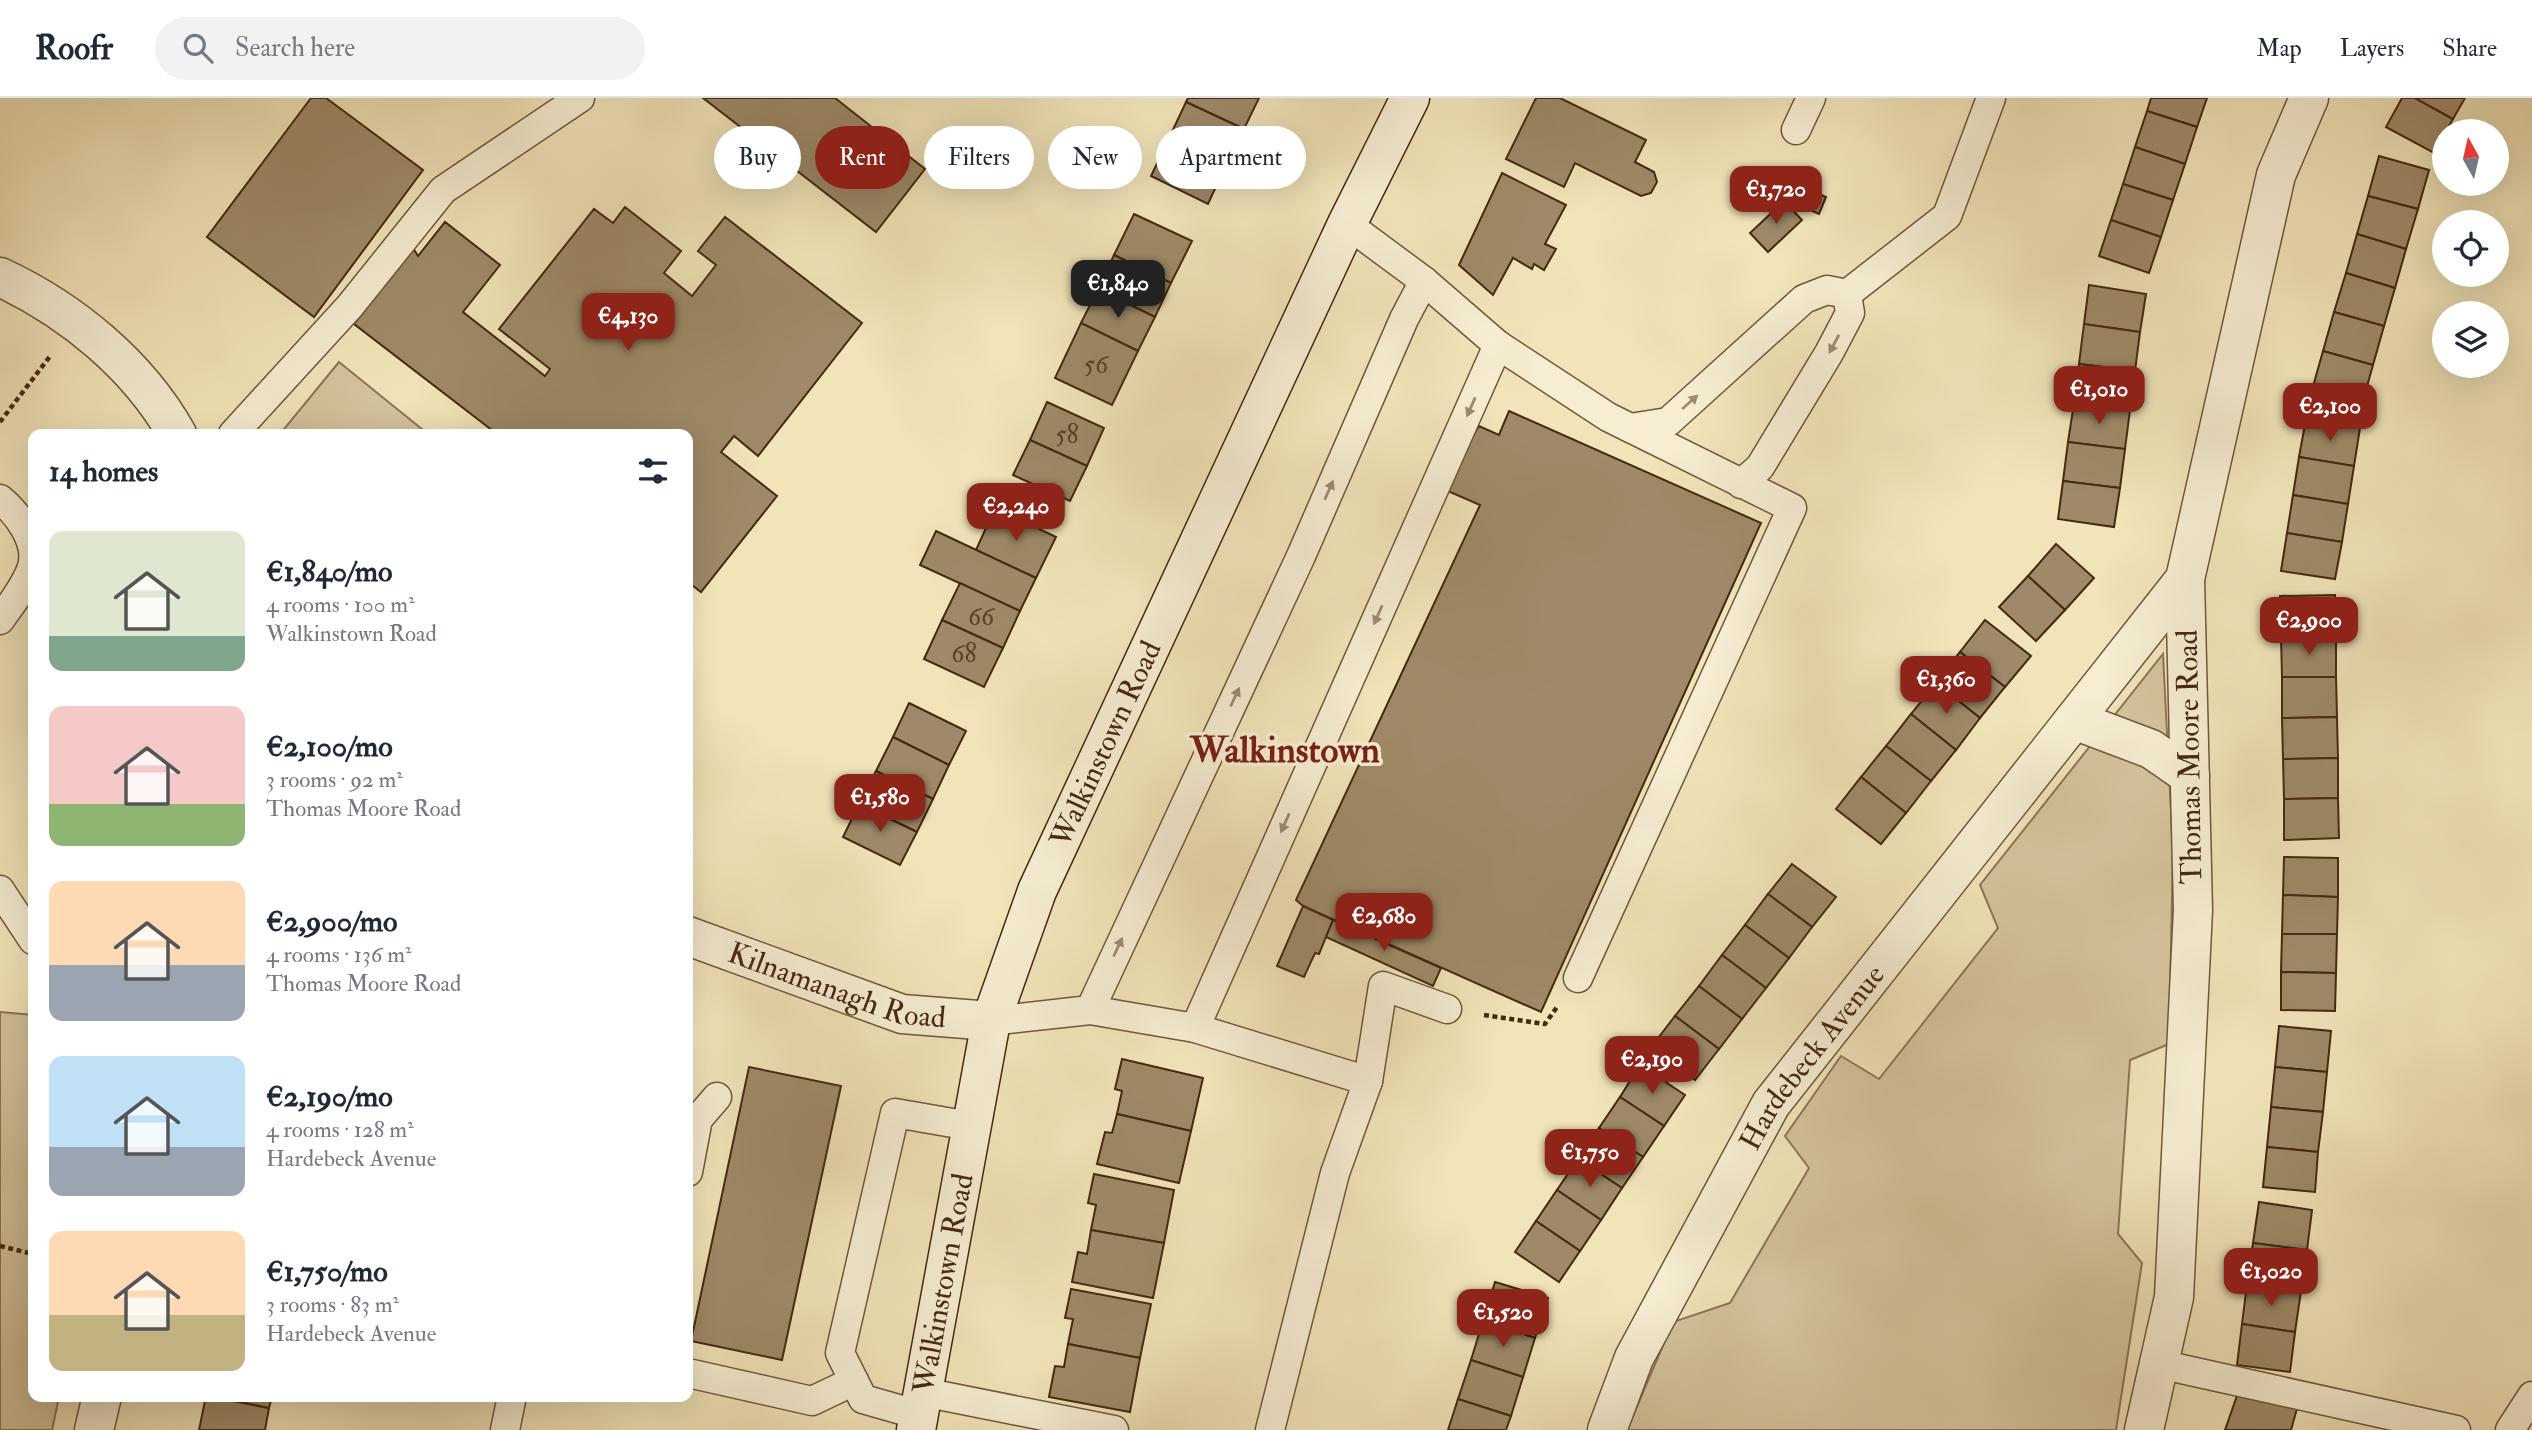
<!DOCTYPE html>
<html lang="en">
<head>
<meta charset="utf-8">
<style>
	body { margin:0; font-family:"IM FELL Double Pica",serif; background:#f2f2f3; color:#1f2937; height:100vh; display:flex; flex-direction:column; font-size:26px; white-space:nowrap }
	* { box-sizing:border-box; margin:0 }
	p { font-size:23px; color:#747a83 }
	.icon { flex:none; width:38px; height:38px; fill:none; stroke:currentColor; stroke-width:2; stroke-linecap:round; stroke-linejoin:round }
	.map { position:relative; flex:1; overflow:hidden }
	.details { position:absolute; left:28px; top:331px; width:665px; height:973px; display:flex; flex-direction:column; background:#fff; border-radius:14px; box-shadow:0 7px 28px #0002 }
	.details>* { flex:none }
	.guide { position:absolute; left:714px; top:28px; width:665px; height:63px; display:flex; gap:14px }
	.needle { width:46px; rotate:352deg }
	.controls { position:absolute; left:2432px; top:21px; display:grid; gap:14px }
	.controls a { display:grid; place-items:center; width:77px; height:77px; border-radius:50%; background:#fff; box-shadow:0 7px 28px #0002; font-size:35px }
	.price { position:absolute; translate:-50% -60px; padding:0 16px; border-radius:14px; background:#8f2418; color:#fff; font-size:23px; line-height:46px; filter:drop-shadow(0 2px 4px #0008) }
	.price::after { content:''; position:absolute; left:50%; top:42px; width:21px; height:16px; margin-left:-10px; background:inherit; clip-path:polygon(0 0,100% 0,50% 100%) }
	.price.selected { background:#222; color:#fff }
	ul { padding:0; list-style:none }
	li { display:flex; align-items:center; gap:21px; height:175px; padding:0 21px }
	li span { display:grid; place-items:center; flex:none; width:196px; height:140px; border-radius:14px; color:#555 }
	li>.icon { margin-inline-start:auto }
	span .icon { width:84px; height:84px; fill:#fffc; stroke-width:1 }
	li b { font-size:30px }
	h2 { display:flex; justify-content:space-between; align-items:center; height:84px; padding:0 21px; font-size:30px }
	.chip { padding:0 24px; border-radius:32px; background:#fff; box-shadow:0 7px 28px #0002; font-size:24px; line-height:63px }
	.chip.selected { background:#8f2418; color:#fff }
	header { display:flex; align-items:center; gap:42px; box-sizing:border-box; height:98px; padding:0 35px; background:#fff; border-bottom:2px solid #e0e1e3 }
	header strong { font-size:33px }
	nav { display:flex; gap:38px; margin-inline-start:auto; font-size:24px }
	.search { width:490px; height:63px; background:#f2f2f3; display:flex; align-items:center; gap:18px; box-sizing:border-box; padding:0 24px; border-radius:38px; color:#747a83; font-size:26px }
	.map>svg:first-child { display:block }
</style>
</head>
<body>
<header>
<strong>Roofr</strong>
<div class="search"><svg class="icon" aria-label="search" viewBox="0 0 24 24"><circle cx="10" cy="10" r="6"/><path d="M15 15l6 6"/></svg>Search here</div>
<nav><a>Map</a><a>Layers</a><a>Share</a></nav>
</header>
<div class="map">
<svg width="2532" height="1332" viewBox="0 0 2532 1332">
	<rect width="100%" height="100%" fill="#f1e4b9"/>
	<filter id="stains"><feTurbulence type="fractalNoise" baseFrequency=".00286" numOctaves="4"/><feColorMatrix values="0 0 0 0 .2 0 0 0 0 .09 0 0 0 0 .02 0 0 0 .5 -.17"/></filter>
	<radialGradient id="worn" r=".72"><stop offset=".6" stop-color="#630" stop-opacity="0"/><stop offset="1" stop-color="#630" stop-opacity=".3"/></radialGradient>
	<g fill="#d4c49c" stroke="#8c7656" stroke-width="2">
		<polygon points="339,264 428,336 280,336"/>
		<polygon points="2163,556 2173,753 2169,946 2130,962 2118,1136 2142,1165 2116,1332 1627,1332 1673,1224 1730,1205 1809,1070 1785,1038 1841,958 1879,981 1998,830 1980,787"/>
		<polygon points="0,914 33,917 33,1298 59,1299 52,1332 0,1332"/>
	</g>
	<g fill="#9e8a68" stroke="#452910" stroke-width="2">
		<polygon points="311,0 326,0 423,72 314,219 207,139"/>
		<polygon points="703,0 835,0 925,71 876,134"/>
		<polygon points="1188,0 1259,0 1244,31 1186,4"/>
		<polygon points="1536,0 1560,0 1646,42 1635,64 1654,74 1657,84 1651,95 1641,98 1575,65 1564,89 1506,61"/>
		<polygon points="2151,0 2207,0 2197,29 2147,13"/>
		<polygon points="2402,0 2415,0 2453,21 2434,55 2386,29"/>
		<polygon points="2415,0 2465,0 2453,21"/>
		<polygon points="1186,4 1244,31 1227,65 1170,38"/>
		<polygon points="2147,13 2197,29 2185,66 2135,49"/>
		<polygon points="1170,38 1227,65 1208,106 1151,78"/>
		<polygon points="2135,49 2185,66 2173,102 2123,86"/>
		<polygon points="2379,58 2429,72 2418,111 2368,98"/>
		<polygon points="1502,75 1566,107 1545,146 1556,151 1544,172 1534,166 1532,171 1513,160 1493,197 1459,167"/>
		<polygon points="2123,86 2173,102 2161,139 2111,122"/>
		<polygon points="1801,88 1826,99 1819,116 1794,105"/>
		<polygon points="2368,98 2418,111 2406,151 2357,136"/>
		<polygon points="1784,103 1802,122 1768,154 1750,135"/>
		<polygon points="625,109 681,153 664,175 692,198 716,167 698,153 725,119 862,225 758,358 734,338 721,354 777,398 701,494 688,484 688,336 497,336 354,226 413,150 418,158 445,124 500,167 463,214 545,278 550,271 499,231 594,111 613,125"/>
		<polygon points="1134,116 1192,143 1171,185 1114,157"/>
		<polygon points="2111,122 2161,139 2149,175 2099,158"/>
		<polygon points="2357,136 2406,151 2395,190 2346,175"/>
		<polygon points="1114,157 1171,185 1155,219 1098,191"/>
		<polygon points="2346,175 2395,190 2384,228 2334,214"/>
		<polygon points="2089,187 2146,196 2140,234 2084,226"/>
		<polygon points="1098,191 1155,219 1138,253 1081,225"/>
		<polygon points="2334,214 2384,228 2373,267 2323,253"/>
		<polygon points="1081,225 1138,253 1112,307 1055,280"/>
		<polygon points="2084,226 2140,234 2135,273 2079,266"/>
		<polygon points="2323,253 2373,267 2362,306 2312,292"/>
		<polygon points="2079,266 2135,273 2130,312 2074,305"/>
		<polygon points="1047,304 1104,330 1087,368 1030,342"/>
		<polygon points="2074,305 2130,312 2125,351 2068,344"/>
		<polygon points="1509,313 1761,425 1541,914 1303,808 1296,802 1480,407 1441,390 1479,328 1499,337"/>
		<polygon points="2306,321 2360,330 2354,368 2299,359"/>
		<polygon points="1030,342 1087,368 1070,403 1013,377"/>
		<polygon points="2068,344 2125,351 2120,390 2063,383"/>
		<polygon points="2299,359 2354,368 2348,406 2293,397"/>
		<polygon points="2063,383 2120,390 2114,429 2058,421"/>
		<polygon points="2293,397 2348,406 2342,444 2287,435"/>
		<polygon points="995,410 1056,439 1036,480 976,452"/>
		<polygon points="936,433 1036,480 1020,513 920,467"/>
		<polygon points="2287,435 2342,444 2335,481 2281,473"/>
		<polygon points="2056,446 2094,480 2065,512 2028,478"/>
		<polygon points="2028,478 2065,512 2036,543 1999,509"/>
		<polygon points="960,485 1020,513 1003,550 942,522"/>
		<polygon points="2335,497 2336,538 2281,539 2280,498"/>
		<polygon points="942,522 1003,550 984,589 924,561"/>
		<polygon points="1985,522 2031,558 2005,589 1960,554"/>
		<polygon points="2336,538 2336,579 2282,579 2281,539"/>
		<polygon points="1960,554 2005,589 1980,620 1936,585"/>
		<polygon points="2282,579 2336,579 2337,619 2282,620"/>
		<polygon points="1936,585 1980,620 1956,652 1911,616"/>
		<polygon points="909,605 966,633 949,667 893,639"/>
		<polygon points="1911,616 1956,652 1931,683 1886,648"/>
		<polygon points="2337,619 2338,660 2283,661 2282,620"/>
		<polygon points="893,639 949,667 933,701 876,673"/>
		<polygon points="1886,648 1931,683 1906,715 1861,679"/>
		<polygon points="2338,660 2338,700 2284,701 2283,661"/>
		<polygon points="876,673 933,701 917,734 859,706"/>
		<polygon points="1861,679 1906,715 1881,746 1836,711"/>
		<polygon points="2338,700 2339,740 2284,742 2284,701"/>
		<polygon points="859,706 917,734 900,767 843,739"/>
		<polygon points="2284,759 2338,760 2338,799 2283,797"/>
		<polygon points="1792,766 1836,799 1812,829 1768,796"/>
		<polygon points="1768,796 1812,829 1789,860 1745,827"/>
		<polygon points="2283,797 2338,799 2337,836 2282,836"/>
		<polygon points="1303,808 1333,822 1319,856 1315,855 1304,879 1277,868"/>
		<polygon points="1333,822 1441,870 1433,888 1326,839"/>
		<polygon points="1745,827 1789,860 1766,890 1722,857"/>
		<polygon points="2282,836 2337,836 2336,875 2281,874"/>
		<polygon points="1722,857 1766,890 1742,921 1699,888"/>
		<polygon points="2281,874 2336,875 2335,913 2281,912"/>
		<polygon points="1699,888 1742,921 1719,951 1675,918"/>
		<polygon points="1675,918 1719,951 1695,982 1652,948"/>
		<polygon points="2279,928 2331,933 2327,974 2275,969"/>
		<polygon points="1122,961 1203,980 1191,1033 1117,1016 1122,993 1115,991"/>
		<polygon points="1640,967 1685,997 1664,1028 1620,999"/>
		<polygon points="749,969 841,988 782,1262 691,1243"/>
		<polygon points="2275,969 2327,974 2323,1014 2271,1009"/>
		<polygon points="1620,999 1664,1028 1643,1059 1599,1030"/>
		<polygon points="2271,1009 2323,1014 2318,1054 2267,1049"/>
		<polygon points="1117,1016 1191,1033 1179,1085 1097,1066 1105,1034 1112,1035"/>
		<polygon points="1599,1030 1643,1059 1622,1090 1578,1061"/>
		<polygon points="2267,1049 2318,1054 2315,1094 2263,1089"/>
		<polygon points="1578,1061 1622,1090 1601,1122 1557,1092"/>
		<polygon points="1094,1076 1174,1092 1164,1145 1091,1132 1096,1107 1088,1105"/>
		<polygon points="1557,1092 1601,1122 1580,1153 1536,1123"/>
		<polygon points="2259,1104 2312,1112 2307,1152 2253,1145"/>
		<polygon points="1536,1123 1580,1153 1559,1184 1515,1154"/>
		<polygon points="1091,1132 1164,1145 1153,1200 1072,1184 1078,1154 1087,1156"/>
		<polygon points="2253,1145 2307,1152 2301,1193 2247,1186"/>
		<polygon points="1495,1184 1548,1200 1535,1240 1483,1223"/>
		<polygon points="2247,1186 2301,1193 2295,1234 2242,1226"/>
		<polygon points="1071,1191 1151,1206 1140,1260 1068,1246 1073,1221 1065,1220"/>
		<polygon points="1483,1223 1535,1240 1523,1279 1471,1262"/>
		<polygon points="2242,1226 2295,1234 2290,1274 2237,1267"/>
		<polygon points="1068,1246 1140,1260 1130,1314 1049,1299 1055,1268 1064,1269"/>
		<polygon points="1471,1262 1523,1279 1511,1318 1458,1301"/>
		<polygon points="2239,1292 2298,1307 2291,1332 2225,1332"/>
		<polygon points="206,1298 269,1310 265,1332 199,1332"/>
		<polygon points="214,1298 272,1298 269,1310"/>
		<polygon points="1458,1301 1511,1318 1506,1332 1448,1332"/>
	</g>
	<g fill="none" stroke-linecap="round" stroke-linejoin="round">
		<g stroke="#70583a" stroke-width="31">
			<g id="service">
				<polyline points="1796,32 1811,0"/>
				<polyline points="1347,126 1424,183 1498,247 1608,319 1792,410 1578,880"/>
				<polyline points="1847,196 1947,118 1991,0"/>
				<polyline points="1630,330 1668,324 1804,201 1827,192 1847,196 1850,215 1829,255 1760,369 1741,386"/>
				<polyline points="233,336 350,208 443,92 580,0"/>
				<path d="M0 401C18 416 39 444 32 469 26 488 11 506 0 522"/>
				<polyline points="0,792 33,842"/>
				<polyline points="1090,912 1301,458 1404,221 1424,183"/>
				<polyline points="991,923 1090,912 1195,930 1368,983 1335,1075 1270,1332"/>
				<polyline points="1195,930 1498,247"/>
				<polyline points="1368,983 1383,888 1447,911"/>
				<polyline points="688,1074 698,1021 717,999"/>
				<polyline points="2159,1266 2456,1332"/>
				<polyline points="688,1275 812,1303 854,1283"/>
				<polyline points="923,1294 1114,1332"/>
				<polyline points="919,1317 863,1301 840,1255 895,1015 970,1028"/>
				<polyline points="505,1332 512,1298"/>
				<polyline points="2510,1332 2532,1298"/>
			</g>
		</g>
		<g stroke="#70583a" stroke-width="41">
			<g id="minor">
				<path d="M0 179C71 212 138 267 177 336"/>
				<polyline points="2074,622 2151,651 2190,678"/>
				<path id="s1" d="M688 838 902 916 991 923"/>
				<polyline points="94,1332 102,1298"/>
				<path id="s2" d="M1607 1332 1634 1260 1771 1006 2185 481"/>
				<polyline points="2144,1332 2174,1199 2193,812 2185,481 2276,77 2309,0"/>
			</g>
		</g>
		<g stroke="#452910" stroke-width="41">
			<g id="secondary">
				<path id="s3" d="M916 1332 991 923 1037 793 1347 126 1410 0"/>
			</g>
		</g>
		<g stroke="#452910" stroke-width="4.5" stroke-dasharray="5 3.5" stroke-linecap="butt">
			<polyline points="0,324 51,257"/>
			<polyline points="1484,917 1545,926 1557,909"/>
			<polyline points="0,1148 33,1156"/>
		</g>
		<use href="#service" stroke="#f6edd2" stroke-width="28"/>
		<use href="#minor" stroke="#f6edd2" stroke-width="38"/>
		<use href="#secondary" stroke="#f6edd2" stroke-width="38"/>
	</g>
	<defs><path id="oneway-solid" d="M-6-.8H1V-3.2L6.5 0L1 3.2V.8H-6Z" transform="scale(1.75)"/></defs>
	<g fill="#9e8b71">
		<use href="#oneway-solid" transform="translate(1834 246) rotate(118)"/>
		<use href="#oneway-solid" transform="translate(1690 304) rotate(-42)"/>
		<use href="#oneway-solid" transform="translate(1471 309) rotate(114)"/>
		<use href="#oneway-solid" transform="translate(1329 392) rotate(-66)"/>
		<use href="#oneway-solid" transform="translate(1378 517) rotate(114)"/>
		<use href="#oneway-solid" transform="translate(1235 599) rotate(-65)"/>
		<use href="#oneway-solid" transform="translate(1285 725) rotate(114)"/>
		<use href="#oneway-solid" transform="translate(1118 849) rotate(-65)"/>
	</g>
	<g text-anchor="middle" stroke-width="7" stroke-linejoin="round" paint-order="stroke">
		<g font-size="26" fill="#5b4126">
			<text x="1096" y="275">56</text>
			<text x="1067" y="345">58</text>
			<text x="981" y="527">66</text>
			<text x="964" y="564">68</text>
		</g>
		<g font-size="30" fill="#452910" stroke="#f6edd2">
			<text dy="10" stroke="none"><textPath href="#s3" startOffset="716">Walkinstown Road</textPath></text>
			<text transform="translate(2189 659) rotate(-91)" y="10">Thomas Moore Road</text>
			<text dy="10" stroke="none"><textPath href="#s1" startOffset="158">Kilnamanagh Road</textPath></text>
			<text dy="10" stroke="none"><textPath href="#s2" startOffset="427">Hardebeck Avenue</textPath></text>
			<text dy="10" stroke="none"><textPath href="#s3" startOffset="149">Walkinstown Road</textPath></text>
		</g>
		<g font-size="37" font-weight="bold" fill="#7a1f14" stroke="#f6edd2">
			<text x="1285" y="664">Walkinstown</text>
		</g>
	</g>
	<rect width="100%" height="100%" filter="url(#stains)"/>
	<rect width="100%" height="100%" fill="url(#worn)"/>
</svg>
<div class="controls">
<a><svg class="needle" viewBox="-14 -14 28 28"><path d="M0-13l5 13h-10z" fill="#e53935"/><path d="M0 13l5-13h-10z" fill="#747a83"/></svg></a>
<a><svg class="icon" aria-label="locate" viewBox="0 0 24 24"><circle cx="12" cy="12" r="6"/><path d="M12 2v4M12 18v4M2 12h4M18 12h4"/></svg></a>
<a><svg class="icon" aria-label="layers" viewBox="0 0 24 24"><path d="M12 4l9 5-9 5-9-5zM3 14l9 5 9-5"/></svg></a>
</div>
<b class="price" style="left:1776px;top:128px">€1,720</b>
<b class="price selected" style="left:1118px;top:222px">€1,840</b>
<b class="price" style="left:628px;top:255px">€4,130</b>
<b class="price" style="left:2099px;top:328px">€1,010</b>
<b class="price" style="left:2330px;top:345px">€2,100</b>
<b class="price" style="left:1016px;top:445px">€2,240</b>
<b class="price" style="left:2309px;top:559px">€2,900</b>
<b class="price" style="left:1946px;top:618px">€1,360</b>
<b class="price" style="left:880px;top:736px">€1,580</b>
<b class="price" style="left:1384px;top:855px">€2,680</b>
<b class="price" style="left:1652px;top:998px">€2,190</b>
<b class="price" style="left:1590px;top:1091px">€1,750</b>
<b class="price" style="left:2271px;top:1210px">€1,020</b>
<b class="price" style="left:1503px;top:1251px">€1,520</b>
<div class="guide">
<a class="chip">Buy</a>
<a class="chip selected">Rent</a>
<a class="chip">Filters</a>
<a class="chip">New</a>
<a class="chip">Apartment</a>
</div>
<section class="details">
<h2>14 homes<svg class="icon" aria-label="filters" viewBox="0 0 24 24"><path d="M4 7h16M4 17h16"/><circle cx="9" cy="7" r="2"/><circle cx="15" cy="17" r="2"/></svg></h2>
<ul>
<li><span style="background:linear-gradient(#dfe7d0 75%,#7fa58c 0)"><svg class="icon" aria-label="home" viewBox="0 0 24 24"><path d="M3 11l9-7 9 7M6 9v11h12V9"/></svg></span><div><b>€1,840/mo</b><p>4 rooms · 100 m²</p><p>Walkinstown Road</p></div></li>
<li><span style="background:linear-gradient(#f6c9c9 70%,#8fb573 0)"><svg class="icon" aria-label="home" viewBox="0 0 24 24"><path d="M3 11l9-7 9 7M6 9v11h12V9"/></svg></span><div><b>€2,100/mo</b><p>3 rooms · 92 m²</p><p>Thomas Moore Road</p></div></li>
<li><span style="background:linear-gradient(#ffd9b3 60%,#9aa5b1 0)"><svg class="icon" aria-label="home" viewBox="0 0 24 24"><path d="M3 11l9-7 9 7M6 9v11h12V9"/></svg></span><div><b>€2,900/mo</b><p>4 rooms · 136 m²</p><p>Thomas Moore Road</p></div></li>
<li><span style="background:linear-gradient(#bfe0f5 65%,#9aa5b1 0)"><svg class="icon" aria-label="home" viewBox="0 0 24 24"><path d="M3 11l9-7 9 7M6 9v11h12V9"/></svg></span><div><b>€2,190/mo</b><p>4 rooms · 128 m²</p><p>Hardebeck Avenue</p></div></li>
<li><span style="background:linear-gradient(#ffd9b3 60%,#c2b280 0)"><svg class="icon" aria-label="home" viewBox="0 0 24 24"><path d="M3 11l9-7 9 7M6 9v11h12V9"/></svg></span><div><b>€1,750/mo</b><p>3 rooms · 83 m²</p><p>Hardebeck Avenue</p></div></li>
</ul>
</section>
</div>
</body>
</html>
